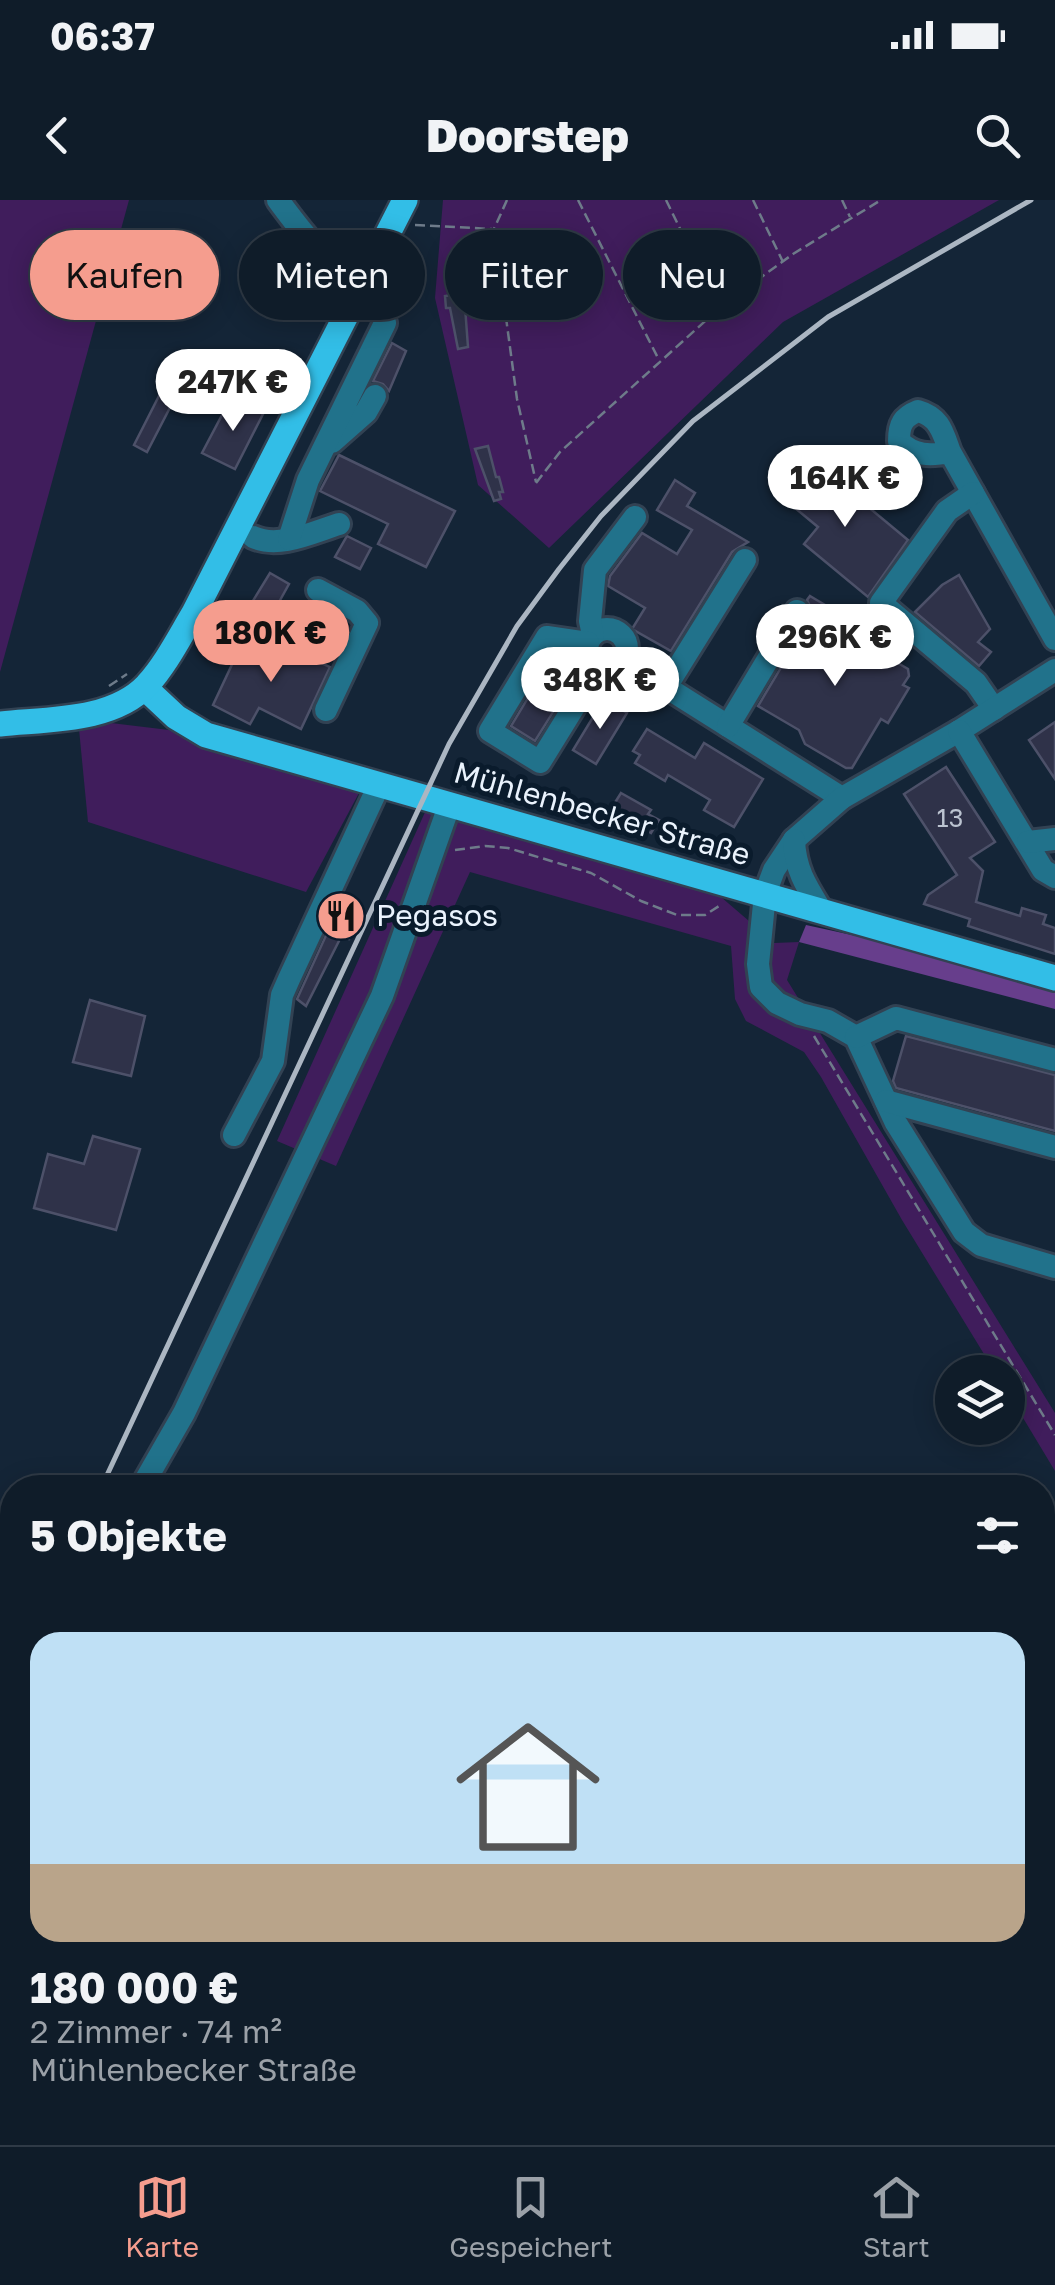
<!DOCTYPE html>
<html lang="de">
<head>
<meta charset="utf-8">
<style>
	body { margin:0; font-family:"Golos Text",sans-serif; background:#182531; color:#f1f3f6; height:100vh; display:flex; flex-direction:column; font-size:38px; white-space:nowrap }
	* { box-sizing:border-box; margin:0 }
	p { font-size:32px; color:#9ba1a8 }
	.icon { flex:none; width:55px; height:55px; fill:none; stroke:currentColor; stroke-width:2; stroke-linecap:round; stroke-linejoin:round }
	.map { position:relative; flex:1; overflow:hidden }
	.details { position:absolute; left:0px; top:1275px; width:1055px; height:670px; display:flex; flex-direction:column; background:#0f1c29; border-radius:40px 40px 0 0; box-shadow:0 5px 25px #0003,0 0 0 2px #2f3a46 }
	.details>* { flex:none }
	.hud { position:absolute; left:30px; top:30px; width:995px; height:90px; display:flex; gap:20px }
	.controls { position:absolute; left:935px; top:1155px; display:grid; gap:20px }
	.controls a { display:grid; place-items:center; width:90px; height:90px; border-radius:50%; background:#0f1c29; box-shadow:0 5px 25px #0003,0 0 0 2px #2f3a46; font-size:50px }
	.price { position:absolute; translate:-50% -85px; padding:0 22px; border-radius:35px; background:#fff; color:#222; font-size:32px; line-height:65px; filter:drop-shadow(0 2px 5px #0008) }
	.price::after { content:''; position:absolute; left:50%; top:60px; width:30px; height:22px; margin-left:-15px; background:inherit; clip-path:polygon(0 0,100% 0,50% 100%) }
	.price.on { background:#f59d8e; color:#111 }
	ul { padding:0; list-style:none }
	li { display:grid; align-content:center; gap:20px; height:530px; padding:0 30px }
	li+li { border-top:2px solid #2f3a46 }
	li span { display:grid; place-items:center; height:310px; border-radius:30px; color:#555 }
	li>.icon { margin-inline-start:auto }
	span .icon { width:180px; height:180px; fill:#fffc; stroke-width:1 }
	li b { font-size:42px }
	h2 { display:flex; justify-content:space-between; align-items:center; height:120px; padding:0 30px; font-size:42px }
	.pill { padding:0 35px; border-radius:45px; background:#0f1c29; box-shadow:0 5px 25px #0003,0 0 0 2px #2f3a46; font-size:35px; line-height:90px }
	.pill.on { background:#f59d8e; color:#111 }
	.status { display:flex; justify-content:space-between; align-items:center; height:70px; padding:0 50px; background:#0f1c29; direction:ltr }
	.status svg { height:28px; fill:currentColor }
	header { display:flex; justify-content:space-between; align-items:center; height:130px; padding:0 30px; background:#0f1c29; font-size:45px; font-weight:800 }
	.menu { display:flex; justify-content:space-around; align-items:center; height:140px; border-top:2px solid #2f3a46; background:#0f1c29; font-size:28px; color:#9ba1a8 }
	.menu a { display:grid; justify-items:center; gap:5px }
	.menu .on { color:#f59d8e }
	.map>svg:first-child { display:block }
</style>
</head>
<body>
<div class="status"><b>06:37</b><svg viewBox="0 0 49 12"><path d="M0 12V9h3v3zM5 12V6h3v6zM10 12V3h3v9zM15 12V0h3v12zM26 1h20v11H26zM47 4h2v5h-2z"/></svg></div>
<header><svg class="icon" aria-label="back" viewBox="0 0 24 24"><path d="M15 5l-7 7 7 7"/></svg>Doorstep<svg class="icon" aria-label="search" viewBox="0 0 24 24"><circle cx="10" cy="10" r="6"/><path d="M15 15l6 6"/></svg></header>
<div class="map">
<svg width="1055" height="1945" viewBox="0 0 1055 1945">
	<rect width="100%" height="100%" fill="#142537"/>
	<g fill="#401d5c">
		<polygon points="0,0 129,0 0,472"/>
		<polygon points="443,0 999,0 783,122 549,348 478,285 435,98"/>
		<polygon points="111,523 169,530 359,593 306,692 88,622 79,529"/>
		<polygon points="426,610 571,649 721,697 749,721 747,744 799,742 787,780 1055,1213 1055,1271 1008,1193 1008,1172 995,1172 902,1020 821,877 804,852 746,821 735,799 731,746 470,672 336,966 277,941"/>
		<polygon points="1043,1720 1055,1724 1055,1945 94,1945 67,1933 1042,1932"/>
		<polygon points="12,1802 12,1907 0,1901 0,1830"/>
	</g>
	<polygon fill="#673e8c" points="806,725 971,761 1055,786 1055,809 799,742"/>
	<g fill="#2f3249" stroke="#4d5169" stroke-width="2.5">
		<polygon points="464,93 468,147 458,149 450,108 446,108 445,96"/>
		<polygon points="392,143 406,151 389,191 383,184 373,181"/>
		<polygon points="163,188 176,196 147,252 134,245"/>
		<polygon points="231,198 263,214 235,269 202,253"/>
		<polygon points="488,246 496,277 499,277 503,292 499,292 501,299 494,301 475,249"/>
		<polygon points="339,255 455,311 426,367 378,344 388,324 320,291"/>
		<polygon points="814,262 908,340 868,397 804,344 818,327 783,298"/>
		<polygon points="675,280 695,293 687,306 748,342 732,352 671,451 632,429 645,408 608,386 610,376 642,333 677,354 692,330 657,310"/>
		<polygon points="347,336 371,348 360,369 335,357"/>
		<polygon points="270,373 289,384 269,420 248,409"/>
		<polygon points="959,375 990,429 978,442 991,452 979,466 915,412 942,385"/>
		<polygon points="810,396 850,420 834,448 867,445 908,469 909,476 903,485 909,488 888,523 881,519 852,568 846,568 805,544 799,530 758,506 810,419 812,410 807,400"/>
		<polygon points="244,439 289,460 294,450 330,467 301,529 259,508 250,524 213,505"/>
		<polygon points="547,466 572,482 535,541 511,526"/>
		<polygon points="604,499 627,513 596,564 573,550"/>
		<polygon points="1055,522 1055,579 1029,540"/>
		<polygon points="647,529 695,558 704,543 763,579 734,627 704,610 710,600 668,575 665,581 635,563 640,555 633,551"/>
		<polygon points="946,567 995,642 970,658 983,671 976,702 1020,716 1022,708 1046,715 1043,724 1055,728 1055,754 968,726 970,719 924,704 928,695 957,675 904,594"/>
		<polygon points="621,593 651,610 648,614 659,620 651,633 642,627 639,631 609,612"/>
		<polygon points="339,707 358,715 353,732 349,739 341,737 306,806 297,799"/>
		<polygon points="90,800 145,816 131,876 73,862"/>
		<polygon points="906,836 1055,875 1055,931 896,888 893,881"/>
		<polygon points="93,936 140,949 116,1030 34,1008 48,954 84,964"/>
		<polygon points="377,1932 418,1932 449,1943 407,1945 376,1935"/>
	</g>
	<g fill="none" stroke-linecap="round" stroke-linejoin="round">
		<g stroke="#324253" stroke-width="28">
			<g id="minor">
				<path d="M278 0C303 34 326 64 362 84"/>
				<polyline points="332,242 366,212 375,196"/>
				<path d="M950 252C930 256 914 256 899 241 899 224 903 217 918 211 940 217 943 233 950 252L1055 439"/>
				<polyline points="973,293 947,311 881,403 976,483 994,509"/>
				<path d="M253 337C279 349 313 332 339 324"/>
				<polyline points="289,339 308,280 385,123"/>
				<polyline points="318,390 357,411 367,423 326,510"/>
				<circle cx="607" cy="449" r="20"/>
				<polyline points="593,435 590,421 595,370 635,317"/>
				<polyline points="588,443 547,437 490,531 540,562 598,468"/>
				<polyline points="623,460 842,598"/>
				<polyline points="1055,470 959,531 842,598 794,640 774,670 765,694 758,764 761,787 777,803 800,814 828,821 856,837 896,923 964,1032 981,1045 1055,1067"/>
				<polyline points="666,487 745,360"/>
				<polyline points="728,526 797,411"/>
				<polyline points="959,531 1043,670 1055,677"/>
				<path d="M794 640C795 669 806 686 821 710"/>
				<polyline points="1028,642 1055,639"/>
				<polyline points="856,837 896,818 1055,860"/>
				<polyline points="886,901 1055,947"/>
				<polyline points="234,935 273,861 282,795 289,779 379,585"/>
				<polyline points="141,1288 184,1213 382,796 449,606"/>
				<polyline points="0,1653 12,1626"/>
			</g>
		</g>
		<g stroke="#324253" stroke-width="30">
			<g id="major">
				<polyline points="145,488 176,517 206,535 1055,778"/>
				<path d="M0 524C47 519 112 522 147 485 166 464 179 438 194 413L405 0"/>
			</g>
		</g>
		<g stroke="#6e7b8a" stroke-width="2.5" stroke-dasharray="10 5" stroke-linecap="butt">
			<polyline points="507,0 494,29 517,199 536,282"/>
			<polyline points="578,0 659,160"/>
			<polyline points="666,0 718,106"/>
			<polyline points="753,0 783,62"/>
			<polyline points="842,0 850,17"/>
			<polyline points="415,25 492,29"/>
			<polyline points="536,283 560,252 723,105 793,54 881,0"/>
			<polyline points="109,486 127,474"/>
			<polyline points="455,650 485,646 508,648 591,673 641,701 677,715 705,715 719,706"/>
			<polyline points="814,836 1055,1235"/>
			<polyline points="1042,1777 1055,1780"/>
			<polyline points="1042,1888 1055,1892"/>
			<polyline points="0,1929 34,1945"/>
			<polyline points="359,1932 366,1945"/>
			<polyline points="446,1932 488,1945"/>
			<polyline points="828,1932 870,1945"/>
			<polyline points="0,1943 5,1932"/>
			<polyline points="146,1943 150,1932"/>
			<polyline points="255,1945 260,1932"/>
			<polyline points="899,1945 909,1932"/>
		</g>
		<use href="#minor" stroke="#21728b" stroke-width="22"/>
		<use href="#major" stroke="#32bee7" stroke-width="25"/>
		<g stroke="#abb6c2" stroke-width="5">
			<polyline points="101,1288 449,544 517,426 559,369 601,316 693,221 828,117 1031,0"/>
			<polyline points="0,1503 12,1477"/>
		</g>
	</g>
	<defs>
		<g id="restaurant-disc" transform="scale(2.5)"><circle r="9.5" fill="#f59d8e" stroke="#0a1b2c"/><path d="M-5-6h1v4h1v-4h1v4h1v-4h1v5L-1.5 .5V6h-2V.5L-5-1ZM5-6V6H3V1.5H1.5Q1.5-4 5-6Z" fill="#111"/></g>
	</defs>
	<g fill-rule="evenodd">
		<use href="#restaurant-disc" x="341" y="716"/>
	</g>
	<g text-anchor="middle" stroke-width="10" stroke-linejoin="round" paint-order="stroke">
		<g font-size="25" fill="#bbc3d0">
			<text x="950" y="627">13</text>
		</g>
		<g font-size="30" fill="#eaf3fd" stroke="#0a1b2c">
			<text transform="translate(602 614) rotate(16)" y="10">Mühlenbecker Straße</text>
		</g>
		<g font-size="30" fill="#eaf3fd" stroke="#0a1b2c" text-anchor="start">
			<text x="376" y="726">Pegasos</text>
		</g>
	</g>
</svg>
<div class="controls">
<a><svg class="icon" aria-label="layers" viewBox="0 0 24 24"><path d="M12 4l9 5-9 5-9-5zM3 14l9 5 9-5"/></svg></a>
</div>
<b class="price" style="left:233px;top:234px">247K €</b>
<b class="price" style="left:845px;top:330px">164K €</b>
<b class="price on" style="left:271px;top:485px">180K €</b>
<b class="price" style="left:835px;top:489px">296K €</b>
<b class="price" style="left:600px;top:532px">348K €</b>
<div class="hud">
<a class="pill on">Kaufen</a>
<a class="pill">Mieten</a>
<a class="pill">Filter</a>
<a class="pill">Neu</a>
</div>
<section class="details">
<h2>5 Objekte<svg class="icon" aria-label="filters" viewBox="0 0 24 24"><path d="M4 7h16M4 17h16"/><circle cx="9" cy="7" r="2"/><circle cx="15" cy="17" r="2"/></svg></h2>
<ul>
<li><span style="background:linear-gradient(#bfe0f5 75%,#b9a48a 0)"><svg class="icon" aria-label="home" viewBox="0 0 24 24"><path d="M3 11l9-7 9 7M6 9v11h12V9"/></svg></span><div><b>180 000 €</b><p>2 Zimmer · 74 m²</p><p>Mühlenbecker Straße</p></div></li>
</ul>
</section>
</div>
<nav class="menu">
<a class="on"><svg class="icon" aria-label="map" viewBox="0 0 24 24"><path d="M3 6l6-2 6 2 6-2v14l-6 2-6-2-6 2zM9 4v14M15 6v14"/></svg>Karte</a>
<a><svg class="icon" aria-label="saved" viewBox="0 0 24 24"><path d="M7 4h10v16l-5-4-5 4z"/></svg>Gespeichert</a>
<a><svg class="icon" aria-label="home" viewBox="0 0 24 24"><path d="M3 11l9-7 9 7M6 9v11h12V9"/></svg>Start</a>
</nav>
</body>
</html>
